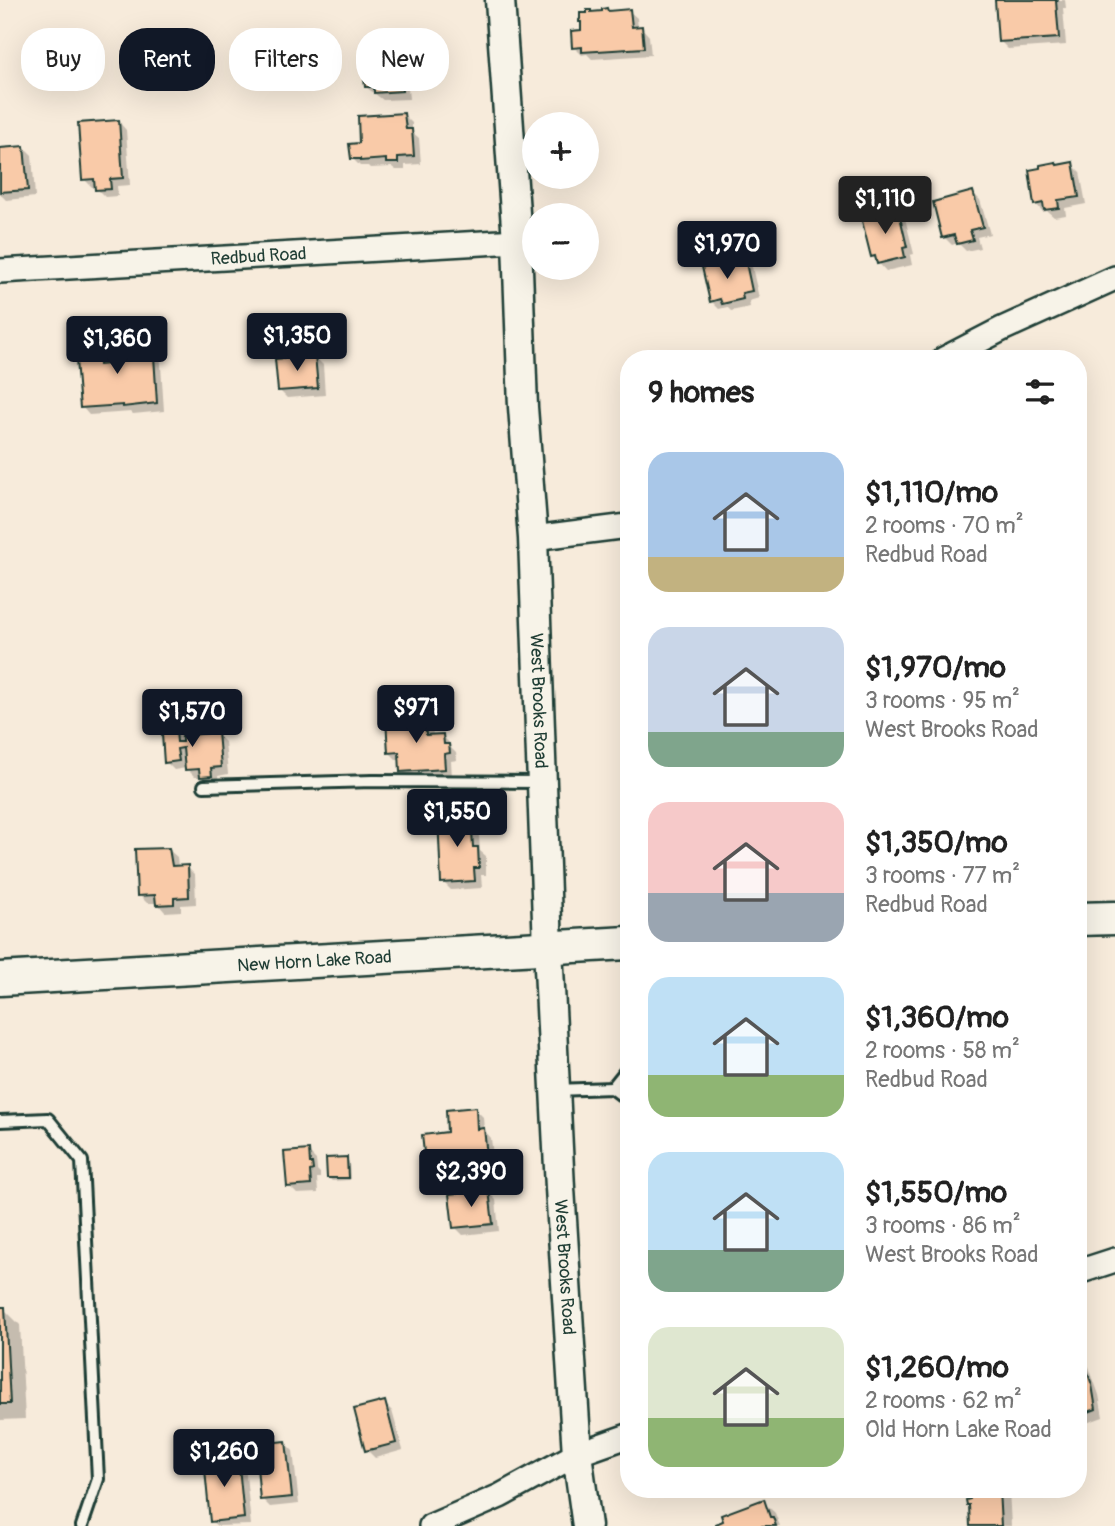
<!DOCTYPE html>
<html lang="en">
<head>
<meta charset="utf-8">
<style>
	body { margin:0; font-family:Pangolin,sans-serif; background:#f2f2f2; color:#222; height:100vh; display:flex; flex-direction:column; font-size:26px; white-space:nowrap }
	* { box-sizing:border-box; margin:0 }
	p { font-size:23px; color:#767676 }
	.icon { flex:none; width:38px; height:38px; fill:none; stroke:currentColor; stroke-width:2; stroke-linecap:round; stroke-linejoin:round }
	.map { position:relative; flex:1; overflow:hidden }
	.details { position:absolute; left:620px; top:350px; width:467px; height:1148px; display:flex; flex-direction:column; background:#fff; border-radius:28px; box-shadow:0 7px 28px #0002 }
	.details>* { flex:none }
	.hud { position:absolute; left:21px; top:28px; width:494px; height:63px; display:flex; gap:14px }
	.buttons { position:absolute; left:522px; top:112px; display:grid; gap:14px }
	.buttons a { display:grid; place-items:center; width:77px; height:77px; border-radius:50%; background:#fff; box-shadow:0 7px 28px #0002; font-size:35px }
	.price { position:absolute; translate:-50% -60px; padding:0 16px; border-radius:7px; background:#111827; color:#fff; font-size:23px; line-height:46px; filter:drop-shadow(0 2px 4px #0008) }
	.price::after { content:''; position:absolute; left:50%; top:42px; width:21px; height:16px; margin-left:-10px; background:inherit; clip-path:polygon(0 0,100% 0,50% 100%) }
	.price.active { background:#222; color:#fff }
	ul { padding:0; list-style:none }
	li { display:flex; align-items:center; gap:21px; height:175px; padding:0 28px }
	li span { display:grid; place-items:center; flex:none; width:196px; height:140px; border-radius:21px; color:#555 }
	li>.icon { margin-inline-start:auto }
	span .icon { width:84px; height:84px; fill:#fffc; stroke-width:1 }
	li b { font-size:30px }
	h2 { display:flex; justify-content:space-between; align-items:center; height:84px; padding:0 28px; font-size:30px }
	.tag { padding:0 24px; border-radius:28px; background:#fff; box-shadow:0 7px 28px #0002; font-size:24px; line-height:63px }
	.tag.active { background:#111827; color:#fff }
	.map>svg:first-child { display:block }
</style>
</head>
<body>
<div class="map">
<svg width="1115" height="1526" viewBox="0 0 1115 1526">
	<rect width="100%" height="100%" fill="#f7ebdb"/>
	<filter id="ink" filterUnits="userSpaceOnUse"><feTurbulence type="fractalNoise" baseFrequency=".0143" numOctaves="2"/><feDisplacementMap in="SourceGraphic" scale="14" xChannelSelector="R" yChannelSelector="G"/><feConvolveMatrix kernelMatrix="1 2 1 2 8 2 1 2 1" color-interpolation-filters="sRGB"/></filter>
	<g filter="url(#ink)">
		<g fill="#0003">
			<polygon points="997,0 1065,0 1066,8 1063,8 1066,45 1008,49 1000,41"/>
			<polygon points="591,11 593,13 629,11 637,18 638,28 642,28 649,36 651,55 592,59 587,54 582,55 574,47 583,32"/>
			<polygon points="398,40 406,48 407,56 416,63 417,76 407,77 409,99 383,100 366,87 374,69"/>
			<polygon points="404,115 412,123 412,132 419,138 421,164 405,165 405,170 396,170 392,167 370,168 368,166 360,166 352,158 361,145"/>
			<polygon points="119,122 126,130 130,185 117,186 118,196 105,197 97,189 97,187 92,187 84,179"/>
			<polygon points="24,147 32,155 35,197 6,200 0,194 0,149"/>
			<polygon points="1056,164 1058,166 1072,164 1080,172 1086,204 1065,208 1066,215 1054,217 1047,211 1043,212 1036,204 1042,170"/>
			<polygon points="973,193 980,200 990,234 977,237 980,248 966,251 958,243 952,245 944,237"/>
			<polygon points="897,210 905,218 914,254 910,255 912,265 886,271 872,256"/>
			<polygon points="744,260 752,267 759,298 749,301 750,307 731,311 727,307 719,309 711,301"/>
			<polygon points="152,342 160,350 164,411 133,414 131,412 89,415 82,407 97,348 105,356 106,366 120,365"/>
			<polygon points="315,357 323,365 325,395 287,398 280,391"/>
			<polygon points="424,718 432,726 433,736 443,736 450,744 451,748 456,753 457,760 451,761 452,777 410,779 402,771 401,759 397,760 389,752"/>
			<polygon points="174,721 182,729 183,738 217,734 225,742 228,774 218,776 219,783 210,784 202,777 195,777 186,768 174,770 166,762"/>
			<polygon points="470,816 478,824 480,851 486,856 486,875 481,875 482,888 451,890 443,882"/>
			<polygon points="169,850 177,857 178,867 187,867 195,875 196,904 181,905 181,911 165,912 157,903 147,903 139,895"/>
			<polygon points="475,1109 483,1117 484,1130 491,1138 496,1183 439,1189 431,1181 429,1162 426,1160 449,1134"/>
			<polygon points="308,1152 316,1160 317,1170 320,1173 320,1178 317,1178 318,1193 297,1194 289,1186"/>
			<polygon points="346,1159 349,1162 350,1180 332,1181 329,1178"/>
			<polygon points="488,1192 496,1200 499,1231 463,1235 455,1227"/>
			<polygon points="0,1309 4,1309 20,1325 25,1419 0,1420"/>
			<polygon points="1081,1359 1089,1367 1099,1395 1103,1417 1078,1426 1078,1361"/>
			<polygon points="384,1403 392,1411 403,1450 375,1458 367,1450"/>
			<polygon points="285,1443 293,1451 299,1504 270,1507 262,1499"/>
			<polygon points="237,1457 245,1465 251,1525 217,1526 211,1521"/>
			<polygon points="971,1489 1009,1489 1011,1526 971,1526 970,1507 968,1505 972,1501"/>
			<polygon points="763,1502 775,1513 780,1526 718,1526"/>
		</g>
		<g fill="#f9caa8" stroke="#1f3d34" stroke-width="2">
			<polygon points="995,0 1059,0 1056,1 1059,38 998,42"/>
			<polygon points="607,8 608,11 630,9 632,27 642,26 644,48 582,52 582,47 572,48 571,31 581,30 581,22 579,22 579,20 580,19 580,13 587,13 587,10 591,10 591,12 602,11 602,9"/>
			<polygon points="389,38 391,39 399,39 400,54 409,54 410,69 400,70 402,91 374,93 374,87 365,87 363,68 372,67 371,54 368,54 368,48 371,48 371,40"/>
			<polygon points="404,113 406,129 412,129 414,156 398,157 398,163 386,163 386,159 360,161 360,159 351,159 349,144 359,143 358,116"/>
			<polygon points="119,120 123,178 110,179 111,189 95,190 94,179 82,180 78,123"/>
			<polygon points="24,146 28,190 0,192 0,148"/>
			<polygon points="1056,162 1057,165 1073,162 1079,197 1058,200 1059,208 1044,210 1043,203 1034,205 1029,170 1040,168 1040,165"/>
			<polygon points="973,191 983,227 970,230 973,240 957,244 954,235 942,238 933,202"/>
			<polygon points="898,208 907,247 903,248 905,257 877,264 875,256 871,257 861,217"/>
			<polygon points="745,258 752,291 742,293 743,299 722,304 720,299 710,302 702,267"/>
			<polygon points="153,340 157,403 123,407 123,405 80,408 75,348 98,346 99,365 118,363 117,342"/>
			<polygon points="315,355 318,388 278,391 275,359"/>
			<polygon points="425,716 426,735 443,734 444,744 449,744 450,753 444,754 445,769 400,772 399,752 388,753 386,718"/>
			<polygon points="175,719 177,742 182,742 182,736 218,732 221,767 211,768 212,776 200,777 199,769 185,770 183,748 177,749 179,761 164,763 161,720"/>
			<polygon points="471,815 473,847 478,847 479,868 474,868 475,881 441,883 438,816"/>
			<polygon points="169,848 172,866 188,865 189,897 174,898 174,904 156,905 155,895 137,896 135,849"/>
			<polygon points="476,1107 477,1129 484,1128 489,1176 429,1182 427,1160 425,1161 422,1135 447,1132 446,1110"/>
			<polygon points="309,1150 310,1163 312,1163 313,1170 310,1171 311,1185 287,1187 284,1152"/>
			<polygon points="347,1157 348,1178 327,1178 326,1158"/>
			<polygon points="489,1190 493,1224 453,1228 449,1194"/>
			<polygon points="0,1307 5,1307 10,1404 0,1404"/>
			<polygon points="1082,1357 1092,1385 1096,1409 1078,1416 1078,1359"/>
			<polygon points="385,1401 396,1443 365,1451 354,1409"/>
			<polygon points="286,1441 292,1497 260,1500 255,1444"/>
			<polygon points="238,1456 244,1518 210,1522 204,1459"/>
			<polygon points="969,1489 999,1489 1001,1526 970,1526 969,1505 967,1505 966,1500 970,1499"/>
			<polygon points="764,1499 770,1517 773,1517 776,1526 716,1526 716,1524 723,1521 721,1515"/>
		</g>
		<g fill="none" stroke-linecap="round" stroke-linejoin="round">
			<g stroke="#1f3d34" stroke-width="16">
				<g id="service">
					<polyline points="204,786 372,781 539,782"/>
					<polyline points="612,1088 628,1068"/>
					<polyline points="555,1090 612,1088 628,1100"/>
					<polyline points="0,1121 48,1119 82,1161 98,1479 82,1526"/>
				</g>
			</g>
			<g stroke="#1f3d34" stroke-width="28">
				<g id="minor">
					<path id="s1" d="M0 271 517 241"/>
					<polyline points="944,359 1002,329 1115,278"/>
					<polyline points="533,538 628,526"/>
					<polyline points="1078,1272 1115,1260"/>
					<polyline points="431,1526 500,1496 577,1454 628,1436"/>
				</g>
			</g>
			<g stroke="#1f3d34" stroke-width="33">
				<g id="tertiary">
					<path id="s2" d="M500 0 517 241 523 407 533 538 548 948 560 1188 577 1454 587 1526"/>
				</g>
			</g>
			<g stroke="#1f3d34" stroke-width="37">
				<g id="secondary">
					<polyline points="1078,919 1115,918"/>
					<path id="s3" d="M0 979 628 943"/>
				</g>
			</g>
			<use href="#service" stroke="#f7f3e8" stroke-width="10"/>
			<use href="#minor" stroke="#f7f3e8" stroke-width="23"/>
			<use href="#tertiary" stroke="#f7f3e8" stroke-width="28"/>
			<use href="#secondary" stroke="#f7f3e8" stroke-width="32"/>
		</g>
	</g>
	<g text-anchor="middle" stroke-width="6" stroke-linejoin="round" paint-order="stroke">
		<g font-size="18" fill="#1f3d34" stroke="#f7f3e8">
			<text dy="6" stroke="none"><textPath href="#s1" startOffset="259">Redbud Road</textPath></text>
			<text dy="6" stroke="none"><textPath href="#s2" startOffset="702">West Brooks Road</textPath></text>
			<text dy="6" stroke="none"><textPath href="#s3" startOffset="315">New Horn Lake Road</textPath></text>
			<text dy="6" stroke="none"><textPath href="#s2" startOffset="1269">West Brooks Road</textPath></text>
		</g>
	</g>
</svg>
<div class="buttons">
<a>+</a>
<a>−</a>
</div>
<b class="price active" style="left:885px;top:236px">$1,110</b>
<b class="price" style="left:727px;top:281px">$1,970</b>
<b class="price" style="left:297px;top:373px">$1,350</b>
<b class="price" style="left:117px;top:376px">$1,360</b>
<b class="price" style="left:416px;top:745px">$971</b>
<b class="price" style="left:192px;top:749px">$1,570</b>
<b class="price" style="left:457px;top:849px">$1,550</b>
<b class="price" style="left:471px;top:1209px">$2,390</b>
<b class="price" style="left:224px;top:1489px">$1,260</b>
<div class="hud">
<a class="tag">Buy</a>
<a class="tag active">Rent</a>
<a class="tag">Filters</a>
<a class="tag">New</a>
</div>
<section class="details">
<h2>9 homes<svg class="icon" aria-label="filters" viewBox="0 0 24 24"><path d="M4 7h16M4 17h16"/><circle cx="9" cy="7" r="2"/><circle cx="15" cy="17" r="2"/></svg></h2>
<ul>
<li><span style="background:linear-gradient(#a9c7e8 75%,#c2b280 0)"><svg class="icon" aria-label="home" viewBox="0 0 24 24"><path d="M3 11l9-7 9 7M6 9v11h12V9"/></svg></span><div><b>$1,110/mo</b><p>2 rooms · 70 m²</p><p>Redbud Road</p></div></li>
<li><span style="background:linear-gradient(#c9d6e8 75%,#7fa58c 0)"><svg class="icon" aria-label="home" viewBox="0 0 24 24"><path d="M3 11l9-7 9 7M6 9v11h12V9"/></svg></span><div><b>$1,970/mo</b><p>3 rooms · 95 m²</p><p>West Brooks Road</p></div></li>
<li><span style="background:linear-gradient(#f6c9c9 65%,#9aa5b1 0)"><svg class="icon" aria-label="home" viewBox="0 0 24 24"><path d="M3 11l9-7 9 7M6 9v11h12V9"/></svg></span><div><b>$1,350/mo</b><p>3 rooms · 77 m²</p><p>Redbud Road</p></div></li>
<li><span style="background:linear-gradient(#bfe0f5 70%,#8fb573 0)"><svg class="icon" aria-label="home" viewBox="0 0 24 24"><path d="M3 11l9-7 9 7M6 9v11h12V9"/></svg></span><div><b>$1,360/mo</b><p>2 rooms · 58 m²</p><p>Redbud Road</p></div></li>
<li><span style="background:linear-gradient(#bfe0f5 70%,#7fa58c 0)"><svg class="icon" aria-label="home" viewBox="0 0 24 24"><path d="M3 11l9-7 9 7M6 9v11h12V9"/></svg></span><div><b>$1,550/mo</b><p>3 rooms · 86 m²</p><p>West Brooks Road</p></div></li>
<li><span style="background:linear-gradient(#dfe7d0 65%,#8fb573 0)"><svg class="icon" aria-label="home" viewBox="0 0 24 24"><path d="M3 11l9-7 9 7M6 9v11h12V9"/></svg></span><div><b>$1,260/mo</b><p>2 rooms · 62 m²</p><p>Old Horn Lake Road</p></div></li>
</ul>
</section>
</div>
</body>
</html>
